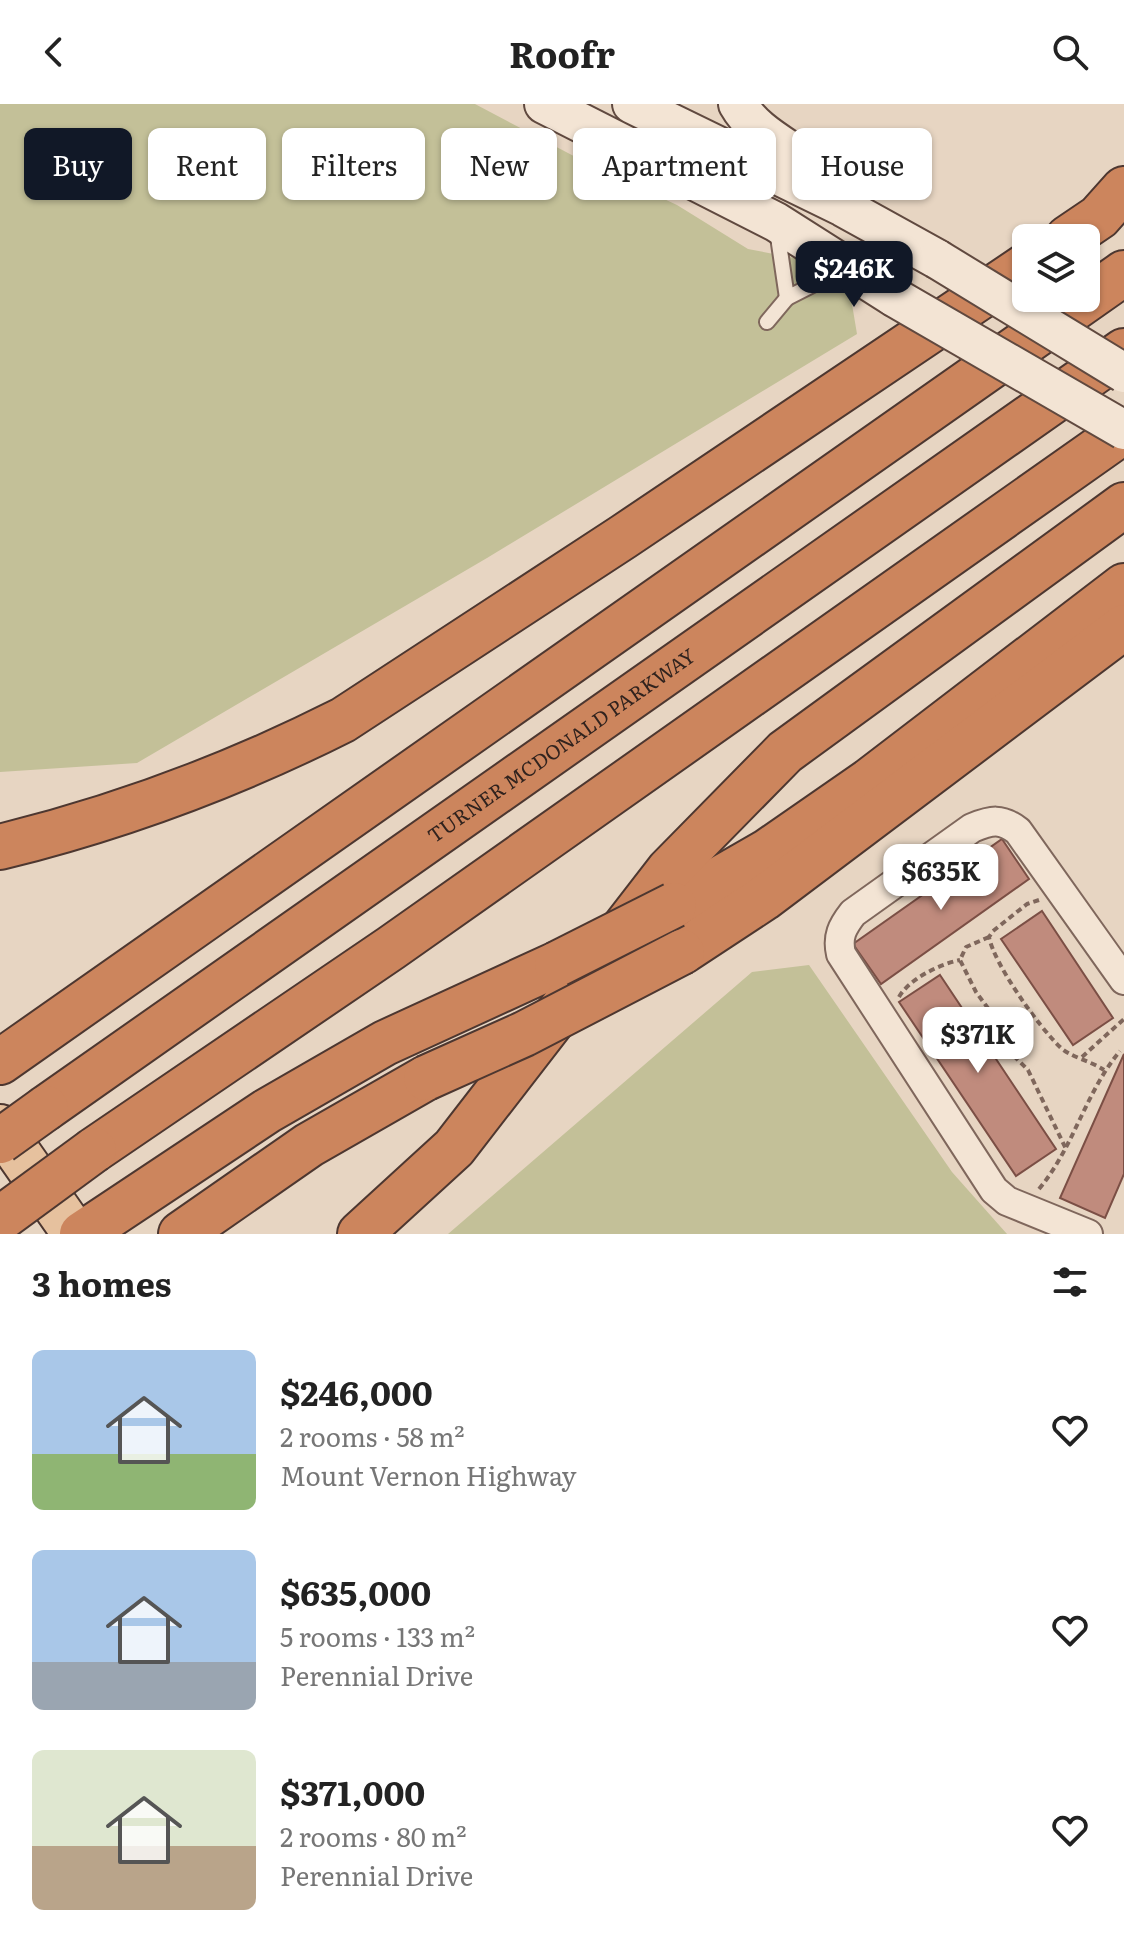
<!DOCTYPE html>
<html lang="en">
<head>
<meta charset="utf-8">
<style>
	body { margin:0; font-family:Literata,serif; background:#f2f2f2; color:#222; height:100vh; display:flex; flex-direction:column; font-size:30px; white-space:nowrap }
	* { box-sizing:border-box; margin:0 }
	p { font-size:26px; color:#767676 }
	.icon { flex:none; width:44px; height:44px; fill:none; stroke:currentColor; stroke-width:2; stroke-linecap:round; stroke-linejoin:round }
	.map { position:relative; height:1130px; overflow:hidden }
	.details { display:flex; flex-direction:column; background:#fff; flex:1 }
	.details>* { flex:none }
	.top-card { position:absolute; left:24px; top:24px; width:1076px; height:72px; display:flex; gap:16px }
	.fabs { position:absolute; left:1012px; top:120px; display:grid; gap:16px }
	.fabs a { display:grid; place-items:center; width:88px; height:88px; border-radius:12px; background:#fff; box-shadow:0 2px 6px #0004; font-size:40px }
	.price { position:absolute; translate:-50% -68px; padding:0 18px; border-radius:16px; background:#fff; color:#222; font-size:26px; line-height:52px; filter:drop-shadow(0 2px 4px #0008) }
	.price::after { content:''; position:absolute; left:50%; top:48px; width:24px; height:18px; margin-left:-12px; background:inherit; clip-path:polygon(0 0,100% 0,50% 100%) }
	.price.current { background:#111827; color:#fff }
	ul { padding:0; list-style:none }
	li { display:flex; align-items:center; gap:24px; height:200px; padding:0 32px }
	li span { display:grid; place-items:center; flex:none; width:224px; height:160px; border-radius:12px; color:#555 }
	li>.icon { margin-inline-start:auto }
	span .icon { width:96px; height:96px; fill:#fffc; stroke-width:1 }
	li b { font-size:34px }
	h2 { display:flex; justify-content:space-between; align-items:center; height:96px; padding:0 32px; font-size:34px }
	.pill { padding:0 28px; border-radius:12px; background:#fff; box-shadow:0 2px 6px #0004; font-size:28px; line-height:72px }
	.pill.current { background:#111827; color:#fff }
	header { display:flex; justify-content:space-between; align-items:center; height:104px; padding:0 32px; background:#fff; font-size:36px; font-weight:700 }
	.map>svg:first-child { display:block }
</style>
</head>
<body>
<header><svg class="icon" aria-label="back" viewBox="0 0 24 24"><path d="M15 5l-7 7 7 7"/></svg>Roofr<svg class="icon" aria-label="search" viewBox="0 0 24 24"><circle cx="10" cy="10" r="6"/><path d="M15 15l6 6"/></svg></header>
<div class="map">
<svg width="1124" height="1130" viewBox="0 0 1124 1130">
	<rect width="100%" height="100%" fill="#e7d5c2"/>
	<g fill="#c3c098">
		<polygon points="0,0 475,0 587,59 677,101 748,145 846,164 857,230 487,454 137,659 0,668"/>
		<polygon points="809,861 952,1068 1007,1130 448,1130 752,868"/>
	</g>
	<g fill="#c08b7d" stroke="#7b4f45" stroke-width="2">
		<polygon points="1002,735 1029,775 881,880 853,840"/>
		<polygon points="1042,807 1113,914 1073,941 1001,835"/>
		<polygon points="940,871 1056,1045 1016,1072 899,898"/>
		<polygon points="1124,950 1124,1070 1105,1114 1060,1094"/>
	</g>
	<g fill="none" stroke-linecap="round" stroke-linejoin="round">
		<g stroke="#7f675c" stroke-width="18">
			<g id="lane">
				<polyline points="777,126 787,194 842,166"/>
				<polyline points="767,218 787,194"/>
			</g>
		</g>
		<g stroke="#7f675c" stroke-width="32">
			<path id="street" d="M1088 1130 1007 1097 994 1086 841 850C837 833 842 823 853 809L972 724C992 716 1001 714 1018 727L1124 876"/>
		</g>
		<g stroke="#60493f" stroke-width="42">
			<g id="secondary">
				<polyline points="544,0 776,118 894,193"/>
				<polyline points="632,0 843,103 937,155"/>
				<path d="M738 0C761 41 815 50 838 93"/>
			</g>
		</g>
		<g stroke="#4d3730" stroke-width="48">
			<polyline id="primary" points="0,1023 75,1130"/>
		</g>
		<g stroke="#4d3730" stroke-width="48">
			<g id="highway">
				<polyline points="1068,134 1099,113 1124,85"/>
				<path d="M0 743C118 714 234 671 343 616L623 433 1026 162"/>
				<polyline points="674,801 768,747 869,677 1124,482"/>
				<polyline points="682,848 764,794 1124,523"/>
				<polyline points="0,958 1124,169"/>
				<path id="s1" d="M46 1004 1124 247"/>
				<polyline points="94,1046 391,844 1124,327"/>
				<polyline points="82,1130 267,1007 385,939 557,860"/>
				<polyline points="181,1130 309,1041 426,974"/>
				<polyline points="360,1130 454,1044 669,766 785,648 1124,401"/>
			</g>
		</g>
		<g stroke="#7f675c" stroke-width="4" stroke-dasharray="6 4" stroke-linecap="butt">
			<path d="M1039 796 1027 800 993 827 989 833C994 860 1039 923 1060 943 1070 953 1091 957 1104 966"/>
			<polyline points="989,833 966,843 960,856 976,888 1004,926 1014,952 1028,966 1066,1045"/>
			<path d="M899 893C909 875 940 860 960 856"/>
			<polyline points="1082,953 1124,915"/>
			<path d="M1039 1085C1074 1043 1085 989 1120 947"/>
		</g>
		<use href="#lane" stroke="#f3e4d4" stroke-width="14"/>
		<use href="#street" stroke="#f3e4d4" stroke-width="28"/>
		<use href="#secondary" stroke="#f3e4d4" stroke-width="38"/>
		<use href="#primary" stroke="#e6c19e" stroke-width="44"/>
		<use href="#highway" stroke="#cc855d" stroke-width="44"/>
		<g stroke="#60493f" stroke-width="42" stroke-linecap="butt">
			<g id="secondary-bridge">
				<polyline points="937,155 1124,269"/>
				<polyline points="894,193 1124,326"/>
			</g>
		</g>
		<g stroke="#4d3730" stroke-width="48" stroke-linecap="butt">
			<g id="highway-bridge">
				<polyline points="557,860 674,801"/>
				<polyline points="426,974 524,930 682,848"/>
				<polyline points="0,1037 46,1004"/>
				<polyline points="0,1115 94,1046"/>
			</g>
		</g>
		<use href="#secondary-bridge" stroke="#f3e4d4" stroke-width="38"/>
		<use href="#highway-bridge" stroke="#cc855d" stroke-width="44"/>
	</g>
	<g text-anchor="middle" stroke-width="8" stroke-linejoin="round" paint-order="stroke">
		<g font-size="20" fill="#31231e" stroke="#f0e0d1">
			<text dy="7" stroke="none"><textPath href="#s1" startOffset="630">TURNER MCDONALD PARKWAY</textPath></text>
		</g>
	</g>
</svg>
<div class="fabs">
<a><svg class="icon" aria-label="layers" viewBox="0 0 24 24"><path d="M12 4l9 5-9 5-9-5zM3 14l9 5 9-5"/></svg></a>
</div>
<b class="price current" style="left:854px;top:205px">$246K</b>
<b class="price" style="left:941px;top:808px">$635K</b>
<b class="price" style="left:978px;top:971px">$371K</b>
<div class="top-card">
<a class="pill current">Buy</a>
<a class="pill">Rent</a>
<a class="pill">Filters</a>
<a class="pill">New</a>
<a class="pill">Apartment</a>
<a class="pill">House</a>
</div>
</div>
<section class="details">
<h2>3 homes<svg class="icon" aria-label="filters" viewBox="0 0 24 24"><path d="M4 7h16M4 17h16"/><circle cx="9" cy="7" r="2"/><circle cx="15" cy="17" r="2"/></svg></h2>
<ul>
<li><span style="background:linear-gradient(#a9c7e8 65%,#8fb573 0)"><svg class="icon" aria-label="home" viewBox="0 0 24 24"><path d="M3 11l9-7 9 7M6 9v11h12V9"/></svg></span><div><b>$246,000</b><p>2 rooms · 58 m²</p><p>Mount Vernon Highway</p></div><svg class="icon" aria-label="heart" viewBox="0 0 24 24"><path d="M12 20l-8-8c-3-5 5-10 8-4 3-6 11-1 8 4z"/></svg></li>
<li><span style="background:linear-gradient(#a9c7e8 70%,#9aa5b1 0)"><svg class="icon" aria-label="home" viewBox="0 0 24 24"><path d="M3 11l9-7 9 7M6 9v11h12V9"/></svg></span><div><b>$635,000</b><p>5 rooms · 133 m²</p><p>Perennial Drive</p></div><svg class="icon" aria-label="heart" viewBox="0 0 24 24"><path d="M12 20l-8-8c-3-5 5-10 8-4 3-6 11-1 8 4z"/></svg></li>
<li><span style="background:linear-gradient(#dfe7d0 60%,#b9a48a 0)"><svg class="icon" aria-label="home" viewBox="0 0 24 24"><path d="M3 11l9-7 9 7M6 9v11h12V9"/></svg></span><div><b>$371,000</b><p>2 rooms · 80 m²</p><p>Perennial Drive</p></div><svg class="icon" aria-label="heart" viewBox="0 0 24 24"><path d="M12 20l-8-8c-3-5 5-10 8-4 3-6 11-1 8 4z"/></svg></li>
</ul>
</section>
</body>
</html>
